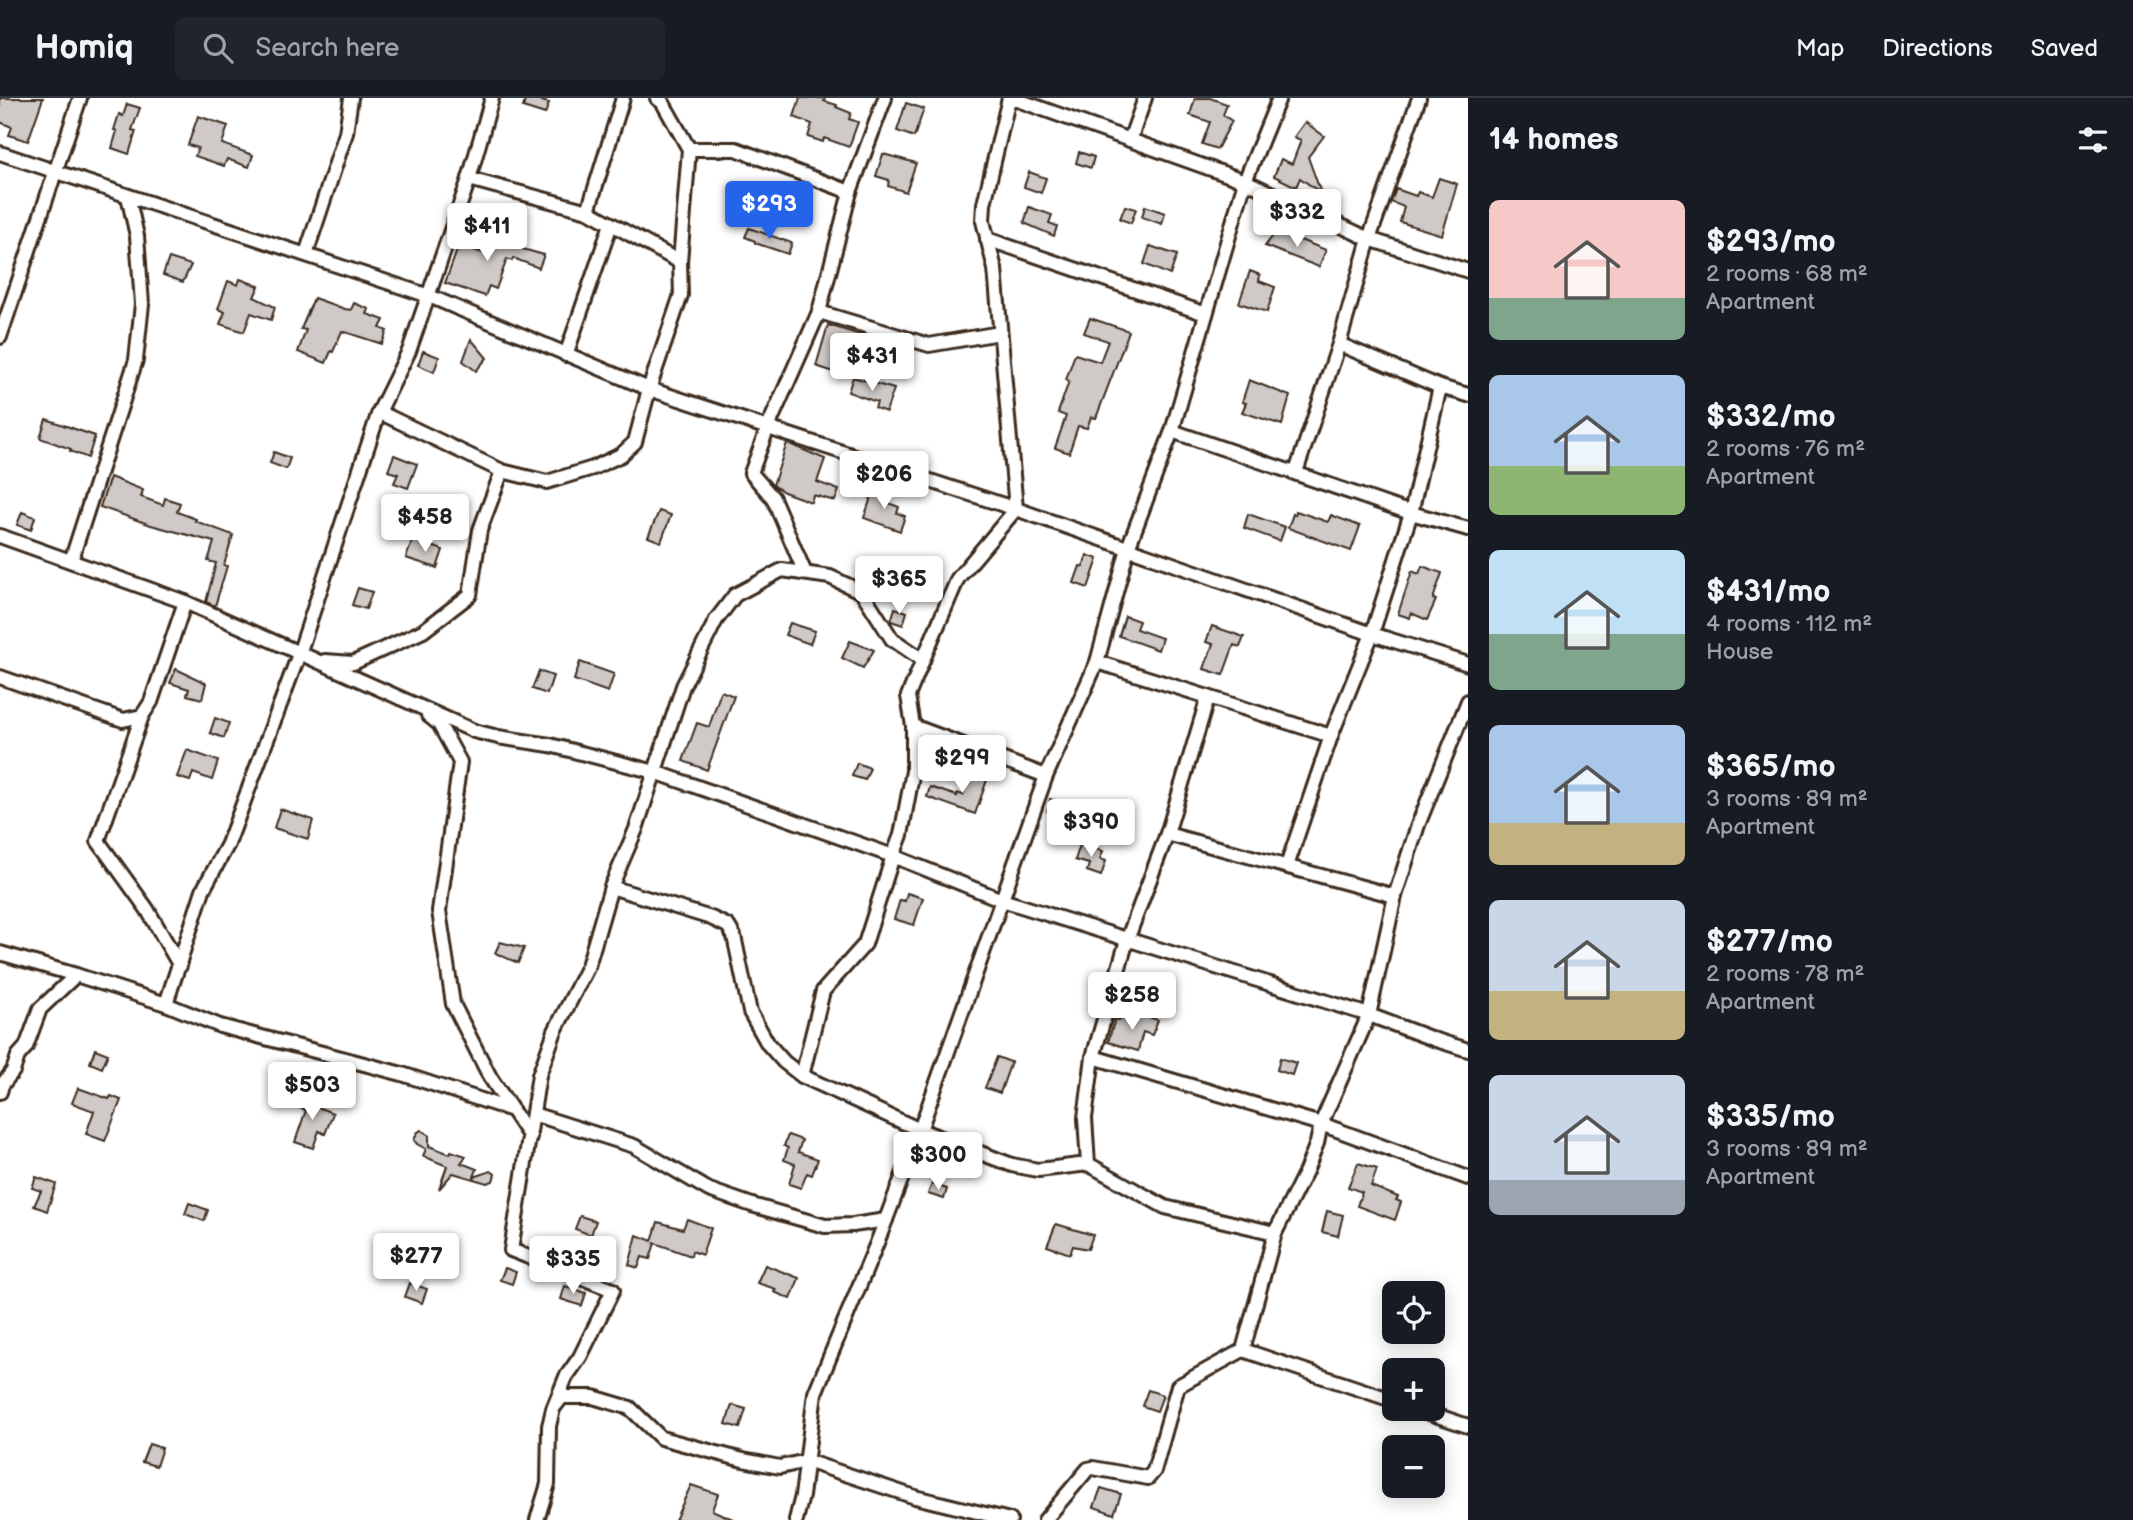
<!DOCTYPE html>
<html lang="en">
<head>
<meta charset="utf-8">
<style>
	body { margin:0; font-family:"Balsamiq Sans",sans-serif; background:#20242c; color:#f1f3f6; height:100vh; display:flex; flex-direction:column; font-size:26px; white-space:nowrap }
	* { box-sizing:border-box; margin:0 }
	p { font-size:23px; color:#9ea1a6 }
	.icon { flex:none; width:38px; height:38px; fill:none; stroke:currentColor; stroke-width:2; stroke-linecap:round; stroke-linejoin:round }
	.map { position:relative; flex:1; overflow:hidden }
	.details { display:flex; flex-direction:column; background:#171b24; width:665px }
	.details>* { flex:none }
	.buttons { position:absolute; left:1382px; top:1183px; display:grid; gap:14px }
	.buttons a { display:grid; place-items:center; width:63px; height:63px; border-radius:10px; background:#171b24; box-shadow:0 4px 18px #0003; font-size:35px }
	.price { position:absolute; translate:-50% -60px; padding:0 16px; border-radius:7px; background:#fff; color:#222; font-size:23px; line-height:46px; filter:drop-shadow(0 2px 4px #0008) }
	.price::after { content:''; position:absolute; left:50%; top:42px; width:21px; height:16px; margin-left:-10px; background:inherit; clip-path:polygon(0 0,100% 0,50% 100%) }
	.price.on { background:#2563eb; color:#fff }
	ul { padding:0; list-style:none }
	li { display:flex; align-items:center; gap:21px; height:175px; padding:0 21px }
	li span { display:grid; place-items:center; flex:none; width:196px; height:140px; border-radius:10px; color:#555 }
	li>.icon { margin-inline-start:auto }
	span .icon { width:84px; height:84px; fill:#fffc; stroke-width:1 }
	li b { font-size:30px }
	h2 { display:flex; justify-content:space-between; align-items:center; height:84px; padding:0 21px; font-size:30px }
	header { display:flex; align-items:center; gap:42px; box-sizing:border-box; height:98px; padding:0 35px; background:#171b24; border-bottom:2px solid #363941 }
	header strong { font-size:33px }
	nav { display:flex; gap:38px; margin-inline-start:auto; font-size:24px }
	.search { width:490px; height:63px; background:#20242c; display:flex; align-items:center; gap:18px; box-sizing:border-box; padding:0 24px; border-radius:10px; color:#9ea1a6; font-size:26px }
	main { display:flex; flex:1; min-height:0 }
	.map>svg:first-child { display:block }
</style>
</head>
<body>
<header>
<strong>Homiq</strong>
<div class="search"><svg class="icon" aria-label="search" viewBox="0 0 24 24"><circle cx="10" cy="10" r="6"/><path d="M15 15l6 6"/></svg>Search here</div>
<nav><a>Map</a><a>Directions</a><a>Saved</a></nav>
</header>
<main>
<div class="map">
<svg width="1468" height="1422" viewBox="0 0 1468 1422">
	<rect width="100%" height="100%" fill="#fff"/>
	<filter id="ink" filterUnits="userSpaceOnUse"><feTurbulence type="fractalNoise" baseFrequency=".0143" numOctaves="2"/><feDisplacementMap in="SourceGraphic" scale="14" xChannelSelector="R" yChannelSelector="G"/><feConvolveMatrix kernelMatrix="1 2 1 2 8 2 1 2 1" color-interpolation-filters="sRGB"/></filter>
	<g filter="url(#ink)">
		<g fill="#cfcac7" stroke="#3b2a1e" stroke-width="2">
			<polygon points="0,0 43,0 28,43 9,37 12,29 0,24"/>
			<polygon points="526,0 543,0 542,3 549,5 545,16 523,9"/>
			<polygon points="800,0 825,0 824,3 837,7 836,9 851,15 849,21 858,24 849,49 824,40 823,44 808,39 812,26 794,19"/>
			<polygon points="1195,0 1210,0 1227,6 1223,17 1232,23 1217,51 1202,46 1210,24 1190,17"/>
			<polygon points="906,5 924,11 914,39 897,33"/>
			<polygon points="127,6 140,10 132,32 136,33 129,56 112,50 117,33 114,32 119,16 123,18"/>
			<polygon points="198,18 228,28 222,46 253,57 249,69 227,61 224,68 195,58 198,50 188,47"/>
			<polygon points="1305,24 1324,38 1308,59 1321,95 1300,80 1296,89 1274,78 1281,61 1292,66 1301,42 1294,39"/>
			<polygon points="1079,54 1094,59 1091,70 1076,65"/>
			<polygon points="883,56 916,65 906,94 888,88 889,82 876,78"/>
			<polygon points="1029,74 1046,80 1041,95 1024,89"/>
			<polygon points="1439,80 1457,86 1442,137 1400,124 1404,109 1391,104 1396,91 1416,98 1418,94 1432,99"/>
			<polygon points="1125,108 1136,111 1131,125 1120,121"/>
			<polygon points="1145,108 1165,115 1162,126 1142,119"/>
			<polygon points="1029,109 1052,117 1049,125 1057,128 1054,138 1024,125"/>
			<polygon points="749,130 792,145 788,156 755,145 755,143 745,139"/>
			<polygon points="1277,133 1326,152 1319,169 1265,148"/>
			<polygon points="508,136 515,138 512,148 544,157 539,170 513,160 512,163 507,161 496,191 489,188 485,198 445,185 459,147 483,155 480,139"/>
			<polygon points="1150,148 1177,157 1170,177 1144,166"/>
			<polygon points="169,160 191,167 183,184 163,177"/>
			<polygon points="1250,173 1260,177 1259,183 1275,189 1267,214 1239,205"/>
			<polygon points="240,181 259,188 254,199 275,209 271,222 251,215 244,234 220,226 225,214 218,211 228,183 238,187"/>
			<polygon points="314,200 345,211 351,212 354,205 369,211 367,216 384,222 380,230 387,233 382,246 342,233 333,254 331,253 326,265 298,254 306,232 301,231"/>
			<polygon points="1090,220 1129,233 1096,320 1091,319 1087,330 1078,328 1069,355 1055,350 1066,318 1058,315 1069,283 1066,282 1070,270 1075,256 1100,264 1108,243 1084,235"/>
			<polygon points="828,227 864,238 858,256 843,250 834,274 816,268"/>
			<polygon points="471,241 487,260 476,273 463,263"/>
			<polygon points="423,253 439,259 434,274 418,267"/>
			<polygon points="853,279 894,291 886,314 875,310 877,304 848,294"/>
			<polygon points="1249,282 1290,298 1282,327 1242,314 1246,305 1242,304"/>
			<polygon points="46,321 95,338 88,360 70,353 71,351 40,340"/>
			<polygon points="787,345 825,361 817,384 839,392 835,403 813,397 811,404 784,394 773,387"/>
			<polygon points="274,354 290,360 286,371 270,365"/>
			<polygon points="394,357 417,366 408,390 394,385 398,376 388,373"/>
			<polygon points="110,379 143,392 141,399 163,407 165,400 180,405 177,414 196,421 195,423 233,437 224,467 227,468 215,508 206,504 216,465 208,463 214,444 151,427 100,409"/>
			<polygon points="874,391 889,396 886,404 899,409 897,415 905,418 900,433 864,420"/>
			<polygon points="659,413 671,417 661,444 648,439"/>
			<polygon points="1296,413 1328,424 1331,417 1360,428 1351,453 1288,430 1293,416 1295,417"/>
			<polygon points="22,414 35,419 31,432 17,427"/>
			<polygon points="1248,416 1285,429 1280,443 1244,430"/>
			<polygon points="413,441 443,452 437,470 406,460"/>
			<polygon points="1087,457 1098,461 1088,490 1074,485 1080,468 1083,469"/>
			<polygon points="1422,468 1442,475 1433,501 1436,502 1427,522 1411,515 1410,520 1398,516 1412,473 1419,476"/>
			<polygon points="358,490 372,494 366,511 352,507"/>
			<polygon points="895,510 907,514 903,527 891,523"/>
			<polygon points="1125,518 1139,523 1136,531 1162,540 1158,552 1119,538"/>
			<polygon points="790,525 815,533 810,546 785,537"/>
			<polygon points="1212,528 1244,539 1240,549 1234,547 1223,577 1204,571 1213,546 1206,544"/>
			<polygon points="850,543 874,552 863,570 842,560"/>
			<polygon points="580,564 614,576 608,594 574,582"/>
			<polygon points="176,571 206,585 202,601 187,597 189,591 170,585"/>
			<polygon points="539,573 553,578 547,596 532,591"/>
			<polygon points="721,593 734,598 707,672 683,663 697,625 709,629"/>
			<polygon points="215,620 229,625 224,640 210,635"/>
			<polygon points="187,652 218,663 212,682 193,675 190,683 177,679"/>
			<polygon points="857,665 870,670 865,682 852,678"/>
			<polygon points="970,676 987,682 975,716 927,699 930,689 957,698 957,695 963,697"/>
			<polygon points="1050,701 1078,709 1080,701 1103,709 1092,742 1063,731 1067,720 1047,713"/>
			<polygon points="280,711 313,722 308,741 274,730"/>
			<polygon points="1081,744 1103,753 1100,761 1106,763 1101,778 1087,773 1089,766 1075,762"/>
			<polygon points="907,795 923,800 914,827 894,821 900,802 905,803"/>
			<polygon points="500,844 524,850 518,865 495,855"/>
			<polygon points="1138,916 1158,922 1152,937 1143,934 1138,953 1108,944 1115,921 1119,922 1120,920 1135,925"/>
			<polygon points="95,951 108,956 102,970 90,965"/>
			<polygon points="997,959 1011,964 1000,995 985,990"/>
			<polygon points="1280,960 1296,965 1292,977 1277,972"/>
			<polygon points="78,990 109,1001 111,998 121,1002 105,1043 86,1036 94,1013 72,1005"/>
			<polygon points="300,998 319,1005 317,1009 333,1015 325,1036 319,1033 313,1050 295,1044 306,1012 297,1009"/>
			<polygon points="421,1032 429,1037 429,1048 450,1056 451,1053 466,1058 461,1065 477,1071 474,1079 491,1073 495,1076 493,1083 487,1085 453,1075 439,1091 447,1068 423,1058 426,1051 417,1046 414,1042 417,1035"/>
			<polygon points="788,1037 802,1042 798,1054 818,1061 812,1077 807,1075 801,1090 789,1086 795,1066 784,1062 788,1050 784,1048"/>
			<polygon points="1358,1065 1377,1071 1371,1088 1398,1099 1396,1102 1401,1104 1395,1122 1357,1108 1362,1094 1348,1089"/>
			<polygon points="36,1079 56,1086 47,1113 34,1108 41,1093 32,1090"/>
			<polygon points="932,1086 947,1091 944,1101 928,1096"/>
			<polygon points="189,1105 208,1112 204,1123 185,1116"/>
			<polygon points="1327,1113 1343,1117 1338,1138 1322,1134"/>
			<polygon points="580,1118 596,1123 591,1137 575,1131"/>
			<polygon points="687,1121 711,1130 702,1157 692,1153 691,1158 655,1145 650,1161 642,1159 638,1170 629,1167 637,1137 652,1143 658,1124 683,1131"/>
			<polygon points="1056,1126 1093,1137 1088,1151 1073,1148 1070,1156 1047,1148"/>
			<polygon points="765,1167 799,1180 791,1201 774,1194 776,1191 757,1185"/>
			<polygon points="505,1170 516,1174 512,1186 500,1182"/>
			<polygon points="410,1185 427,1191 422,1205 405,1199"/>
			<polygon points="565,1188 586,1195 582,1208 561,1201"/>
			<polygon points="1148,1292 1163,1297 1157,1313 1142,1308"/>
			<polygon points="732,1307 746,1311 740,1330 726,1326"/>
			<polygon points="149,1346 162,1350 156,1368 142,1364"/>
			<polygon points="691,1387 718,1396 712,1412 735,1422 675,1422"/>
			<polygon points="1101,1390 1121,1396 1114,1416 1094,1409"/>
		</g>
		<g fill="none" stroke-linecap="round" stroke-linejoin="round">
			<g stroke="#3b2a1e" stroke-width="18">
				<g id="minor">
					<polyline points="1012,0 1245,83 1369,141 1468,173"/>
					<polyline points="1130,42 1145,0"/>
					<polyline points="689,51 736,51 850,94"/>
					<polyline points="0,55 429,198 649,291 1016,411 1372,536 1468,566"/>
					<polyline points="469,81 588,113 680,164"/>
					<polyline points="588,113 623,0"/>
					<polyline points="987,141 1206,216"/>
					<polyline points="306,156 346,35 351,0"/>
					<polyline points="819,214 929,247 1000,235"/>
					<polyline points="0,239 80,0"/>
					<polyline points="1339,246 1440,289 1468,297"/>
					<polyline points="566,257 611,126"/>
					<polyline points="379,314 502,373 547,384 593,370 621,357 635,344 649,291 681,197 680,164 689,51 663,5 657,0"/>
					<polyline points="1172,333 1411,415 1468,431"/>
					<polyline points="1296,374 1339,246 1369,141 1419,0"/>
					<polyline points="0,438 185,504 474,633 498,639 550,647 655,674 893,758 901,737 913,673 913,628 908,598 923,562"/>
					<polyline points="71,463 136,262 142,206 137,138 128,98"/>
					<polyline points="805,475 773,400 751,375 768,329 819,214 850,94 885,0"/>
					<polyline points="325,563 353,565 423,533 470,497 480,432 502,373"/>
					<polyline points="1097,564 1208,599 1167,736 1127,842 1093,959 1085,1020 1088,1066 1165,1109 1275,1135"/>
					<polyline points="0,579 123,622 142,618"/>
					<polyline points="1208,599 1331,638"/>
					<polyline points="428,617 439,626 460,664 439,813 453,906 490,979 530,1039"/>
					<polyline points="913,628 1046,678"/>
					<polyline points="1167,736 1395,798"/>
					<polyline points="1287,768 1331,638 1372,536 1411,415 1440,289"/>
					<polyline points="611,789 711,820 728,828 734,838 750,914 768,946 784,964 802,978 920,1032 1012,1067 1038,1072 1088,1066"/>
					<polyline points="0,855 76,877"/>
					<polyline points="180,868 147,811 98,743 142,618 151,604 185,504"/>
					<polyline points="166,906 220,928 402,976 512,1012"/>
					<polyline points="1093,959 1321,1026 1468,1080"/>
					<polyline points="802,978 823,893 865,846 893,758 1002,802 1369,917 1433,941 1468,952"/>
					<polyline points="0,994 2,987 13,973 18,958 26,949 40,911 76,877 166,906 203,792 228,746 299,556 379,314 409,253 469,81 492,0"/>
					<polyline points="533,1016 634,1048 709,1092 752,1107 825,1128 853,1127 886,1122"/>
					<polyline points="1243,1252 1395,1303"/>
					<polyline points="555,1308 562,1299 593,1299 630,1310 661,1340 743,1362 780,1369 806,1363 915,1399 1010,1422"/>
					<polyline points="1417,1311 1468,1328"/>
					<polyline points="537,1422 548,1386 549,1328 553,1311 566,1279 580,1259 613,1192 511,1152 539,977 555,933 588,868 611,789 636,731 683,588 716,522 735,497 782,472 830,479 862,494 892,541 923,562 958,480 1016,411 995,171 983,123 984,106 1009,0"/>
					<polyline points="796,1422 802,1398 815,1295 879,1140 920,1032 1046,678 1097,564 1128,450 1172,333 1245,83 1279,0"/>
					<polyline points="1045,1422 1088,1371 1093,1370 1148,1380 1154,1373 1178,1288 1243,1252 1275,1135 1306,1073 1317,1045 1321,1026 1369,917 1395,798 1418,727 1468,603"/>
				</g>
			</g>
			<use href="#minor" stroke="#fff" stroke-width="12"/>
		</g>
	</g>
</svg>
<div class="buttons">
<a><svg class="icon" aria-label="locate" viewBox="0 0 24 24"><circle cx="12" cy="12" r="6"/><path d="M12 2v4M12 18v4M2 12h4M18 12h4"/></svg></a>
<a>+</a>
<a>−</a>
</div>
<b class="price on" style="left:769px;top:143px">$293</b>
<b class="price" style="left:1297px;top:151px">$332</b>
<b class="price" style="left:487px;top:165px">$411</b>
<b class="price" style="left:872px;top:295px">$431</b>
<b class="price" style="left:884px;top:413px">$206</b>
<b class="price" style="left:425px;top:456px">$458</b>
<b class="price" style="left:899px;top:518px">$365</b>
<b class="price" style="left:962px;top:697px">$299</b>
<b class="price" style="left:1091px;top:761px">$390</b>
<b class="price" style="left:1132px;top:934px">$258</b>
<b class="price" style="left:312px;top:1024px">$503</b>
<b class="price" style="left:938px;top:1094px">$300</b>
<b class="price" style="left:416px;top:1195px">$277</b>
<b class="price" style="left:573px;top:1198px">$335</b>
</div>
<section class="details">
<h2>14 homes<svg class="icon" aria-label="filters" viewBox="0 0 24 24"><path d="M4 7h16M4 17h16"/><circle cx="9" cy="7" r="2"/><circle cx="15" cy="17" r="2"/></svg></h2>
<ul>
<li><span style="background:linear-gradient(#f6c9c9 70%,#7fa58c 0)"><svg class="icon" aria-label="home" viewBox="0 0 24 24"><path d="M3 11l9-7 9 7M6 9v11h12V9"/></svg></span><div><b>$293/mo</b><p>2 rooms · 68 m²</p><p>Apartment</p></div></li>
<li><span style="background:linear-gradient(#a9c7e8 65%,#8fb573 0)"><svg class="icon" aria-label="home" viewBox="0 0 24 24"><path d="M3 11l9-7 9 7M6 9v11h12V9"/></svg></span><div><b>$332/mo</b><p>2 rooms · 76 m²</p><p>Apartment</p></div></li>
<li><span style="background:linear-gradient(#bfe0f5 60%,#7fa58c 0)"><svg class="icon" aria-label="home" viewBox="0 0 24 24"><path d="M3 11l9-7 9 7M6 9v11h12V9"/></svg></span><div><b>$431/mo</b><p>4 rooms · 112 m²</p><p>House</p></div></li>
<li><span style="background:linear-gradient(#a9c7e8 70%,#c2b280 0)"><svg class="icon" aria-label="home" viewBox="0 0 24 24"><path d="M3 11l9-7 9 7M6 9v11h12V9"/></svg></span><div><b>$365/mo</b><p>3 rooms · 89 m²</p><p>Apartment</p></div></li>
<li><span style="background:linear-gradient(#c9d6e8 65%,#c2b280 0)"><svg class="icon" aria-label="home" viewBox="0 0 24 24"><path d="M3 11l9-7 9 7M6 9v11h12V9"/></svg></span><div><b>$277/mo</b><p>2 rooms · 78 m²</p><p>Apartment</p></div></li>
<li><span style="background:linear-gradient(#c9d6e8 75%,#9aa5b1 0)"><svg class="icon" aria-label="home" viewBox="0 0 24 24"><path d="M3 11l9-7 9 7M6 9v11h12V9"/></svg></span><div><b>$335/mo</b><p>3 rooms · 89 m²</p><p>Apartment</p></div></li>
</ul>
</section>
</main>
</body>
</html>
